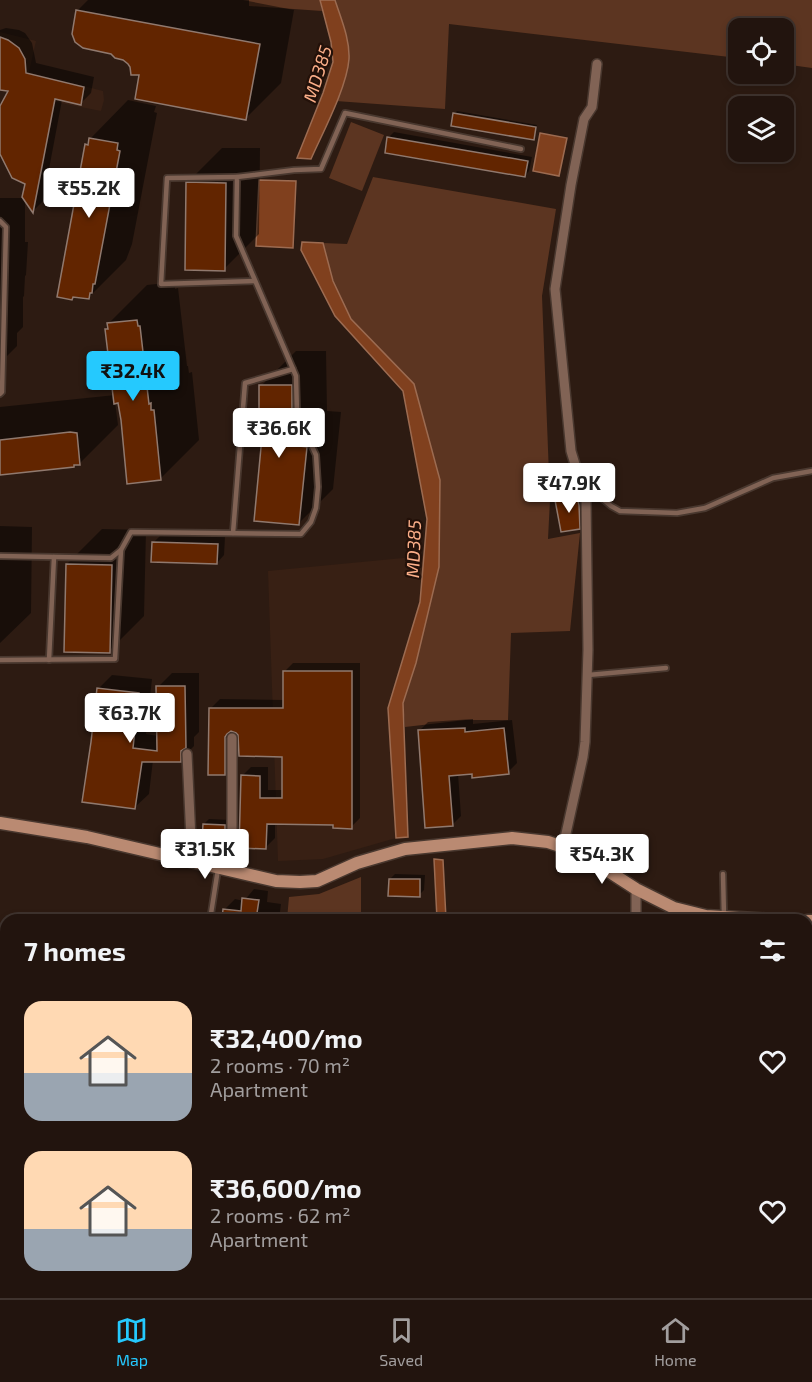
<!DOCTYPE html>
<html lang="en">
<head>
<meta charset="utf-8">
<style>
	body { margin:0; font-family:"Exo 2",sans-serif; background:#2a1d17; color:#f1f3f6; height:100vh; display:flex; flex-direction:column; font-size:22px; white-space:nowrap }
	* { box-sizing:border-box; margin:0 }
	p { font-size:20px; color:#a29e9e }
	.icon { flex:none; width:33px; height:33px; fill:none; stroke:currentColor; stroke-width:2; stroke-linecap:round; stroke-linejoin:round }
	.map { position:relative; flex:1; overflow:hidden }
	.panel { position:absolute; left:0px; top:914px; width:813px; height:386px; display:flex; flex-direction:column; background:#22140e; border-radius:18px 18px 0 0; box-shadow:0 3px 9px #0003,0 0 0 2px #3f332e }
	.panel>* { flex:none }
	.buttons { position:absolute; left:728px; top:18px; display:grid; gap:12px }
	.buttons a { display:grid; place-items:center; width:66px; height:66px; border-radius:12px; background:#22140e; box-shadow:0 3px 9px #0003,0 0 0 2px #3f332e; font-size:30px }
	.price { position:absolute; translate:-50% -51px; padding:0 14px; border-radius:6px; background:#fff; color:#222; font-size:20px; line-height:39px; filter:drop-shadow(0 2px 3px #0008) }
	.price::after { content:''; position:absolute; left:50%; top:36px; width:18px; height:14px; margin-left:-9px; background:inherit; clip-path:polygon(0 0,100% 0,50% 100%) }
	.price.current { background:#25c9fe; color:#111 }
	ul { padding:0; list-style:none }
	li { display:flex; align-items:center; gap:18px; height:150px; padding:0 24px }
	li span { display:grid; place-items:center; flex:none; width:168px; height:120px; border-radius:18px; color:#555 }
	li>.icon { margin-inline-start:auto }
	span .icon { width:72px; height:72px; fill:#fffc; stroke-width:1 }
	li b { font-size:26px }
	h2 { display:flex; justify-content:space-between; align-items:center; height:72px; padding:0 24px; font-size:26px }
	.tab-bar { display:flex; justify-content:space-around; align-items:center; height:84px; border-top:2px solid #3f332e; background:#22140e; font-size:16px; color:#a29e9e }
	.tab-bar a { display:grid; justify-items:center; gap:3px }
	.tab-bar .current { color:#25c9fe }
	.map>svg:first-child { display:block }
</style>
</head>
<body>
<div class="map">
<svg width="812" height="1298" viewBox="0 0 812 1298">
	<rect width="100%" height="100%" fill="#2d1b12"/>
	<g fill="#382014">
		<polygon points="0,32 36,41 29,72 103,91 104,100 101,111 0,91"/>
		<polygon points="424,556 420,602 388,708 396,838 323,859 278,861 268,571"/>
	</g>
	<g fill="#5c3521">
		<polygon points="249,0 320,0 322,11 249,6"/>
		<polygon points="336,0 812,0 812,68 783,64 783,28 738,28 738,58 449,24 445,109 336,101 345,80"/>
		<polygon points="351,122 384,135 362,191 329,178"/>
		<polygon points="373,177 556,209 542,296 550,500 548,539 580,533 570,631 511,633 508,720 466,720 405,727 403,703 416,663 439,567 414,384 351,319 333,281 323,243 347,244"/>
		<polygon points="361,877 361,919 287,919 289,897 319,894"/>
		<rect x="0" y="925" width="6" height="100"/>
	</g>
	<g fill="#80401e" stroke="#9c6b51" stroke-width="1.5">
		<path d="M320 0H335C341 19 350 39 349 59 347 87 323 132 311 159L297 158 323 93 333 62 331 42Z"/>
		<polygon points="540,133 567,138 559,176 533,171"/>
		<polygon points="259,180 296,181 293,248 256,246"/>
		<polygon points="302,242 323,243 333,281 351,319 414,384 440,480 439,567 416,663 403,703 408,837 396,838 388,708 420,602 427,519 403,391 335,316 301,250"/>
		<polygon points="434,859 443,860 446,919 437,919"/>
		<polygon points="812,1138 812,1298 523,1298 536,1293 807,1293 807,1143"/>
	</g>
	<g fill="#0007">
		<polygon points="88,0 243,0 294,10 281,83 246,118 132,67 77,11"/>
		<polygon points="6,28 19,30 25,33 32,43 36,63 94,77 91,93 80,104 62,100 43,201 33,211 25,199 25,242 28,242 26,275 25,276 24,296 23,297 23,327 17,333 17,346 0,363 0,198 24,198 27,183 0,150 0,109 9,91 0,89 0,30"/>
		<polygon points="128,100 156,106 154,112 157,113 132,244 126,260 88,298 87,145 90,142 90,139"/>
		<polygon points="457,111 537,125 535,136 533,138 455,113"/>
		<polygon points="394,132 532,157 529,171 525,176 386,152 389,137"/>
		<polygon points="222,148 260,148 259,234 224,269 187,183"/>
		<polygon points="175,282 175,289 178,288 187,366 188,366 189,373 192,372 199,440 161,478 119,401 115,402 118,425 80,463 0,474 0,407 115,395 107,330 109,328 109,323 147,285"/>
		<polygon points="296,351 326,351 327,411 341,412 333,489 298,524 264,435 261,386"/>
		<polygon points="585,489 587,520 579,528 557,500 565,492"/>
		<polygon points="0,526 32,527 31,613 0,643"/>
		<polygon points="102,529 146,530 144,616 109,651 67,564"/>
		<polygon points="161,535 225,537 224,555 217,563 153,543"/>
		<polygon points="293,663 360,663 360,818 351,827 335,823 275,823 275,838 266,847 242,776 251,767 268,767 268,790 284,790 284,756 240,737 234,728 234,764 225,773 210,709 220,699 284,700 284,672"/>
		<polygon points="172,673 199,673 199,732 194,737 194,746 180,760 153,760 149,794 134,808 98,689 112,675 152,679 146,734 158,736 158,687"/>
		<polygon points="473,719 473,724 512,720 517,763 508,772 458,774 461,816 452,825 419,731 428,722"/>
		<polygon points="209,819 230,820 230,836 225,841 204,824"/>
		<polygon points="395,874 425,875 424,890 419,895 390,879"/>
		<polygon points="254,889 268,891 267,902 281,904 279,920 223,920 225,909 235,899 244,901"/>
		<rect x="0" y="1017" width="6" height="82"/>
	</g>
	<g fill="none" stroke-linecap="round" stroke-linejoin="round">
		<g stroke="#9c6b51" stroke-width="4">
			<polyline points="0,1293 6,1293"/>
			<polyline points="9,1293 31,1298"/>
			<polyline points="468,1293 470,1298"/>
		</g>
	</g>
	<g fill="#622500" stroke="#90796e" stroke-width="1.5">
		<polygon points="76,10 260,44 246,120 135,99 139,75 131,75 130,67 128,64 123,60 115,58 111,54 83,48 75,42 72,34"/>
		<polygon points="0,37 8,40 19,48 25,59 26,73 84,87 81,105 55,99 33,213 22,197 25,184 12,178 0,154 0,106 8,91 0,90"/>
		<polygon points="453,113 536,127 534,140 451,126"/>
		<polygon points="387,137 528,161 525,177 385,153"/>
		<polygon points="89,138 118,143 117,150 120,151 95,284 93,284 92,293 90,293 89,299 73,297 72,300 57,297 85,144 88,145"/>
		<polygon points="186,182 226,183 225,271 185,270"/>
		<polygon points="137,320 138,326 140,326 149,404 151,403 151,410 154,410 161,480 127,484 121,420 118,403 114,404 105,329 108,329 107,323"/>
		<polygon points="259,385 292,385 292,445 307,447 299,525 254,521 262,437 259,436"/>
		<polygon points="70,432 77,433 80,465 74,465 74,467 0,475 0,440"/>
		<polygon points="577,496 579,505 580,529 561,532 555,500"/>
		<polygon points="152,542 218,544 217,564 151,562"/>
		<polygon points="66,564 112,565 110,653 64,652"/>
		<polygon points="283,671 352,671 352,829 333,828 333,825 267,824 266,849 239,848 241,775 260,776 260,798 282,798 282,757 239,756 238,735 236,733 231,731 227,734 225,737 225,775 208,775 209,708 283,708"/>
		<polygon points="156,686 185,686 186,748 181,751 181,762 142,762 135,809 82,802 91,742 97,688 139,693 133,748 157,751"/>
		<polygon points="465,728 465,732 504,728 509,774 472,778 472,774 449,776 453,826 425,828 418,730"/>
		<polygon points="203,824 225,825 225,842 202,841"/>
		<polygon points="389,879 420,879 420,897 388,896"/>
		<polygon points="242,898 259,900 257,913 259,913 259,920 222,920 223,909 241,911"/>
	</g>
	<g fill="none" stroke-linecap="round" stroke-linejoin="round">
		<g stroke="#49382f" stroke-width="8">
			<g id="lane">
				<polyline points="237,177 167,178 161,284 255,281"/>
				<polyline points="0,221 6,227 2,392 0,394"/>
				<polyline points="583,483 611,506 620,511 677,513 705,508 773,478 812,471"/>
				<polyline points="233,533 245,383 293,369"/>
				<polyline points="0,556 111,558 121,550 131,532 301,534 311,522 316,508 318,487 316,455 297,414 296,376 236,236 237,177 294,170 321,169 345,113 521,149"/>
				<polyline points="0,660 115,659 121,550"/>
				<polyline points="49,660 54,557"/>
				<polyline points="588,675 666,668"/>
				<polyline points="723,874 724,917"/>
				<polyline points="210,920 218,869"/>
			</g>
		</g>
		<g stroke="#49382f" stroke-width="12">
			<g id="street">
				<polyline points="187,754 192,861"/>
				<polyline points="563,847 583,757 585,742 588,650 586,501 571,451 555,289 571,185 584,119 592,107 597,64"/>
				<polyline points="232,871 232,738"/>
				<polyline points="636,889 636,920"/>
			</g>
		</g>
		<g stroke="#49382f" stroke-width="15">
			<g id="secondary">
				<polyline points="0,823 87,837 276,881 300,882 317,881 357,863 405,849 512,838 548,842 563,847 602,867 636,889 674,908 706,916 773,920"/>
				<polyline points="807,921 812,921"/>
			</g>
		</g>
		<g stroke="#7d6e66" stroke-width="2" stroke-dasharray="1.5 4.5" stroke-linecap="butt">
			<polyline points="807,1108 812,1104"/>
			<polyline points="135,1293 276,1298"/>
			<polyline points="85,1298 91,1293"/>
			<polyline points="404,1298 446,1297 458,1293"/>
		</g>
		<use href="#lane" stroke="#816355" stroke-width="4.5"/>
		<use href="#street" stroke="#816355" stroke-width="9"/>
		<use href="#secondary" stroke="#ba8a72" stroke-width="12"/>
	</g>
	<g text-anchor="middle" stroke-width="4.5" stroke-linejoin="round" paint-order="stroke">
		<g font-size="18" font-style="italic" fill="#fcaf89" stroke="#231109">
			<text transform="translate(318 74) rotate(-73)" y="6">MD385</text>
			<text transform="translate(414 549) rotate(-88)" y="6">MD385</text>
		</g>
	</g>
</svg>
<div class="buttons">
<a><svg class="icon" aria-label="locate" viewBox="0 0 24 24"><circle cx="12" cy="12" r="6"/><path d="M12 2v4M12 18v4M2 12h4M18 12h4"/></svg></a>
<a><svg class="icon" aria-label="layers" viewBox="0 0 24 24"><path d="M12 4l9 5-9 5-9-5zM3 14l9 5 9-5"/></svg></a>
</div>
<b class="price" style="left:89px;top:219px">₹55.2K</b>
<b class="price current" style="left:133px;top:402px">₹32.4K</b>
<b class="price" style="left:279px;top:459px">₹36.6K</b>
<b class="price" style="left:569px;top:514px">₹47.9K</b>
<b class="price" style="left:130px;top:744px">₹63.7K</b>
<b class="price" style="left:205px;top:880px">₹31.5K</b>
<b class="price" style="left:602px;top:885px">₹54.3K</b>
<section class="panel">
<h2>7 homes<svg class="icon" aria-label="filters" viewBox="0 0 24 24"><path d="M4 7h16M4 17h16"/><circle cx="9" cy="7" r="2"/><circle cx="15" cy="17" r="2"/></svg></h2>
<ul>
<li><span style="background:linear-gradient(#ffd9b3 60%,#9aa5b1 0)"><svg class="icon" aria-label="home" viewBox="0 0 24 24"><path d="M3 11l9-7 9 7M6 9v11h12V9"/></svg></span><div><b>₹32,400/mo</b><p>2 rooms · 70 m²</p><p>Apartment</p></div><svg class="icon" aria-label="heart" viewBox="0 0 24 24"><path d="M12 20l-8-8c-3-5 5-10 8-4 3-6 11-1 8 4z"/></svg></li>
<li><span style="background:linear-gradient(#ffd9b3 65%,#9aa5b1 0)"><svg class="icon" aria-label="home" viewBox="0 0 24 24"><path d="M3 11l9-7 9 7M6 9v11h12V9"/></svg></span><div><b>₹36,600/mo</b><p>2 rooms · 62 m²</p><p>Apartment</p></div><svg class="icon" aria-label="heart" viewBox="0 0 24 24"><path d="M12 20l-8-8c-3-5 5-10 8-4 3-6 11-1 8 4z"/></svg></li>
</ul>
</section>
</div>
<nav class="tab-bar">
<a class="current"><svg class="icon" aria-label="map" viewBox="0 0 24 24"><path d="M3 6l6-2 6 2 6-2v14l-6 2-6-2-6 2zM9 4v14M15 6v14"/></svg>Map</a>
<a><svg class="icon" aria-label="saved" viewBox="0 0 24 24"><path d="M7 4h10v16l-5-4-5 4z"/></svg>Saved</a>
<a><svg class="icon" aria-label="home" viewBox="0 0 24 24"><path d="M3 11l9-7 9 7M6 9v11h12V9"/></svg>Home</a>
</nav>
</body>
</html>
